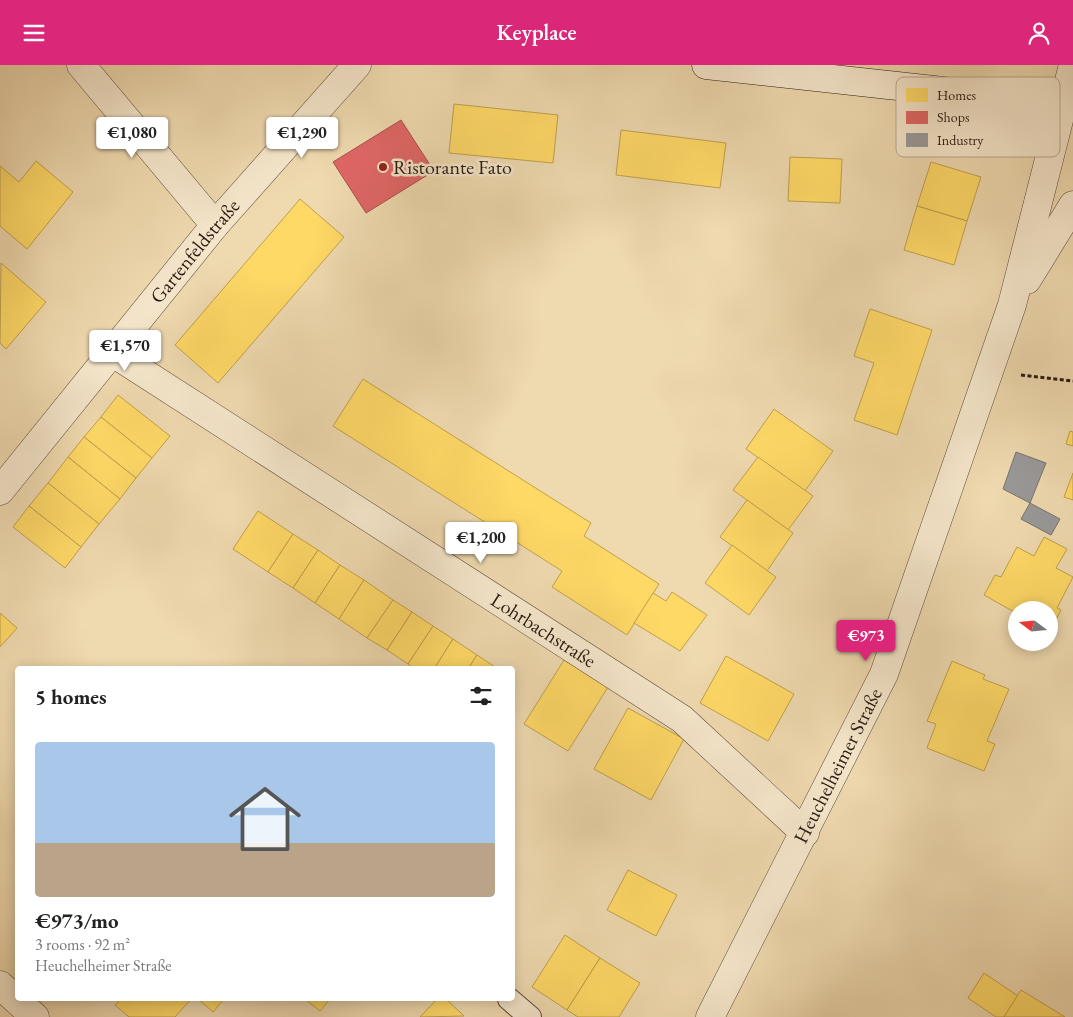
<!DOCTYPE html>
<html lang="en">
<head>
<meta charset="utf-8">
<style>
	body { margin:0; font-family:"EB Garamond",serif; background:#f6f6f6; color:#222; height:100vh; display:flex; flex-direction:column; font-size:19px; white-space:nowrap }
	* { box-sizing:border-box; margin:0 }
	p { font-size:16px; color:#767676 }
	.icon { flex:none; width:28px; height:28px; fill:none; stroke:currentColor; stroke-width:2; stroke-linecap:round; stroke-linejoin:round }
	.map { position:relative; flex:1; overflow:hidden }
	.details { position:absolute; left:15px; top:601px; width:500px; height:335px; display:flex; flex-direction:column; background:#fff; border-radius:5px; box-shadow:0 2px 12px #0003 }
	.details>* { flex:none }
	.needle { width:32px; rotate:286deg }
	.controls { position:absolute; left:1008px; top:536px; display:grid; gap:10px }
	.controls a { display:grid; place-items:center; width:50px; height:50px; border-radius:50%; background:#fff; box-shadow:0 2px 12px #0003; font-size:25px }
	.price { position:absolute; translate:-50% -42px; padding:0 11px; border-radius:5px; background:#fff; color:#222; font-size:16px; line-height:32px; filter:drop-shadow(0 1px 2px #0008) }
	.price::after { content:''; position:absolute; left:50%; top:30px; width:15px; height:11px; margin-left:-8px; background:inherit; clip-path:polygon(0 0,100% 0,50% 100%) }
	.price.current { background:#db2777; color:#fff }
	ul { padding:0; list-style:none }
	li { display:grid; align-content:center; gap:10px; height:265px; padding:0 20px }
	li span { display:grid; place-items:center; height:155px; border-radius:5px; color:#555 }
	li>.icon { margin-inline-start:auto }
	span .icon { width:90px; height:90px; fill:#fffc; stroke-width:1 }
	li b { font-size:21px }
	h2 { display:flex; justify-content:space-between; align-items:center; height:60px; padding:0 20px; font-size:21px }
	header { display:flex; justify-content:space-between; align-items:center; height:65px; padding:0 20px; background:#db2777; color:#fff; font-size:22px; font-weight:600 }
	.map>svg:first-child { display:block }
</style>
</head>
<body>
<header><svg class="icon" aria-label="menu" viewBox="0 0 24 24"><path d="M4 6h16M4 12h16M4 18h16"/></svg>Keyplace<svg class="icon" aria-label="person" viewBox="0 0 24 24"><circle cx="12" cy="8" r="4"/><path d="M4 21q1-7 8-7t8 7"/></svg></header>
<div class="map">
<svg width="1073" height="952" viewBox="0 0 1073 952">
	<rect width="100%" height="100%" fill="#efd9af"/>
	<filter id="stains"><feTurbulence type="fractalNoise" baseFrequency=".004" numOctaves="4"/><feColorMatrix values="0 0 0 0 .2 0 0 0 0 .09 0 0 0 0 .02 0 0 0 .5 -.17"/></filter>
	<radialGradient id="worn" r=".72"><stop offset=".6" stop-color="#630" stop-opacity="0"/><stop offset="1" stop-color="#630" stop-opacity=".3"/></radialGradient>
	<g fill="#ffd966" stroke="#bfa04d">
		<polygon points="454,39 558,50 553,98 449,88"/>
		<polygon points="621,65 726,78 720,123 616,110"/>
		<polygon points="790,92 842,94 840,138 788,136"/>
		<polygon points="36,96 73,127 27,184 0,161 0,101 19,117"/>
		<polygon points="931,97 981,112 967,156 917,141"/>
		<polygon points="300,134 344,172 218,318 175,280"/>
		<polygon points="917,141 967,156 954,200 904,185"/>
		<polygon points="1,198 46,237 6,284 0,278"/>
		<polygon points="870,244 932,265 897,370 854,355 874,298 854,291"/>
		<polygon points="363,314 591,458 584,471 659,519 627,570 552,522 562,506 333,361"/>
		<polygon points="118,330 170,371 152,393 101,352"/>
		<polygon points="774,344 833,386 805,426 746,384"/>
		<polygon points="101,352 152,393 136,413 84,372"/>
		<polygon points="1070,366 1073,367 1073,381 1066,379"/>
		<polygon points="84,372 136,413 120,434 68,392"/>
		<polygon points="68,392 120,434 99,459 48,418"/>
		<polygon points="758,392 813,431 788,465 733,425"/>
		<polygon points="1073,408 1073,435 1064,432"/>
		<polygon points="48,418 99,459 81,482 29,441"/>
		<polygon points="747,435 793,468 767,506 720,472"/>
		<polygon points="29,441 81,482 65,503 13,462"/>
		<polygon points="258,446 293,469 268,507 233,484"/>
		<polygon points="293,469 318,485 293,523 268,507"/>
		<polygon points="1044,472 1067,484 1056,503 1073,512 1057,543 1061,545 1049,568 1049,545 1016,545 1016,548 984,530 995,510 1001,512 1017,482 1034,491"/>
		<polygon points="732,480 776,512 749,550 705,518"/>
		<polygon points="318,485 340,500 315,538 293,523"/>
		<polygon points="340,500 364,515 339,554 315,538"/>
		<polygon points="364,515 393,535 367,573 339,554"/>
		<polygon points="672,527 707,550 680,586 634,558 653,528 666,536"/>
		<polygon points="393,535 412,547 387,585 367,573"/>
		<polygon points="412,547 433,561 408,599 387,585"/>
		<polygon points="0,548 17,563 0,582"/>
		<polygon points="433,561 453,574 434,604 415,604 408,599"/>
		<polygon points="453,574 477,590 468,604 434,604"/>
		<polygon points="477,590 498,604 468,604"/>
		<polygon points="726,591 794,629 768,676 700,638"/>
		<polygon points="564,595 608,622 568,686 524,659"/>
		<polygon points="952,596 985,610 983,614 1009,624 987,676 995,679 984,706 927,683 936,659 927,656"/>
		<polygon points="628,643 684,674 651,735 594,704"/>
		<polygon points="628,805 677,830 656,871 607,845"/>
		<polygon points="565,870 600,893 567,945 532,922"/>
		<polygon points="600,893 640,918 619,952 578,952 567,945"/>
		<polygon points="984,908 1018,931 1004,952 996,952 968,933"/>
		<polygon points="1021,925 1065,952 1004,952"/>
		<polygon points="121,934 191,934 175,952 129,952 115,940"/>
		<polygon points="198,934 224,934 213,947"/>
		<polygon points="305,934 330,934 320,946"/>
		<polygon points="437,934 446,934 464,951 420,952"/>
	</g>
	<polygon fill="#e06666" stroke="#a9504d" points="401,55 434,106 366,148 333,97"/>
	<g fill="#999" stroke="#787370">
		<polygon points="1016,387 1046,398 1030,438 1003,424"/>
		<polygon points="1030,438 1060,454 1051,470 1021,454"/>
	</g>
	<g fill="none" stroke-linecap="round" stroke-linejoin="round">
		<g stroke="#5b4a39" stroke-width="24">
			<polyline id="lane" points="509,934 530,952"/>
		</g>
		<g stroke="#5b4a39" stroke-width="29">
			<g id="street">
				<polyline points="81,0 215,160"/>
				<polyline points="1027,215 1073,140"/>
				<path id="s1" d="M113 288 682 654 805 768"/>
				<path id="s2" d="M0 426 215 160 357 0"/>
				<polyline points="0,920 35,952"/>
				<path id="s3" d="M710 952 884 609 1012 240 1073 0"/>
			</g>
		</g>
		<g stroke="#2a1b12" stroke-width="29">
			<polyline id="secondary" points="706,0 1007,33 1065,32 1073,30"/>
		</g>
		<polyline stroke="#2a1b12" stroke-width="3" stroke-dasharray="4 2.5" stroke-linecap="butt" points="1021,310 1073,316"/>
		<use href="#lane" stroke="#f5e6cb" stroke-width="22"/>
		<use href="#street" stroke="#f5e6cb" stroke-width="28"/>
		<use href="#secondary" stroke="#f5e6cb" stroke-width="28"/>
	</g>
	<circle fill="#8f2418" stroke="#f5e6cb" stroke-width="2" cx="383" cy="102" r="5"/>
	<g text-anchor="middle" stroke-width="5" stroke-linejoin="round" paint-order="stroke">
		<g font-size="20" fill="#2a1b12" stroke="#f5e6cb" text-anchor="start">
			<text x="393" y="109">Ristorante Fato</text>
		</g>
		<g font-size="20" fill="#2a1b12" stroke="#f5e6cb">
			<text dy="7" stroke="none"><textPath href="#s2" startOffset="309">Gartenfeldstraße</textPath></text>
			<text dy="7" stroke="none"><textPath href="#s1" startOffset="512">Lohrbachstraße</textPath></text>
			<text dy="7" stroke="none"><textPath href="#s3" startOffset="282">Heuchelheimer Straße</textPath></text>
		</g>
	</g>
	<rect x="896" y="12" width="164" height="80" rx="8" fill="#f5e6cb" stroke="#b8a994" stroke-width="1"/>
	<rect x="906" y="23" width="22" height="14" fill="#ffd966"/>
	<rect x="906" y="46" width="22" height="13" fill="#e06666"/>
	<rect x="906" y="68" width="22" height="14" fill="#999"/>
	<g font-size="14" fill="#2a1b12">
		<text x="937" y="35">Homes</text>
		<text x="937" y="57">Shops</text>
		<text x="937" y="80">Industry</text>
	</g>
	<rect width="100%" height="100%" filter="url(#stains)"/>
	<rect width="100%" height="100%" fill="url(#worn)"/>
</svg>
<div class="controls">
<a><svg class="needle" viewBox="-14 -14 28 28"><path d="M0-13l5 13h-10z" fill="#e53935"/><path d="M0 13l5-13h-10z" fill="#767676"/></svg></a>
</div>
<b class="price" style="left:132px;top:94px">€1,080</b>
<b class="price" style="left:302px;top:94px">€1,290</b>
<b class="price" style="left:125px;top:307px">€1,570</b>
<b class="price" style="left:481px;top:499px">€1,200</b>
<b class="price current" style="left:866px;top:597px">€973</b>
<section class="details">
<h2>5 homes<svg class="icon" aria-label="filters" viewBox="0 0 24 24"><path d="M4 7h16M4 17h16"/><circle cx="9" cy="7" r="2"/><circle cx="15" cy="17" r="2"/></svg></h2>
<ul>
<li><span style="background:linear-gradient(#a9c7e8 65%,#b9a48a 0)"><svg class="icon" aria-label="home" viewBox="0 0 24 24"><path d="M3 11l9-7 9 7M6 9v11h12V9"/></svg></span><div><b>€973/mo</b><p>3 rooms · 92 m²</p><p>Heuchelheimer Straße</p></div></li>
</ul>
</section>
</div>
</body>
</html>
